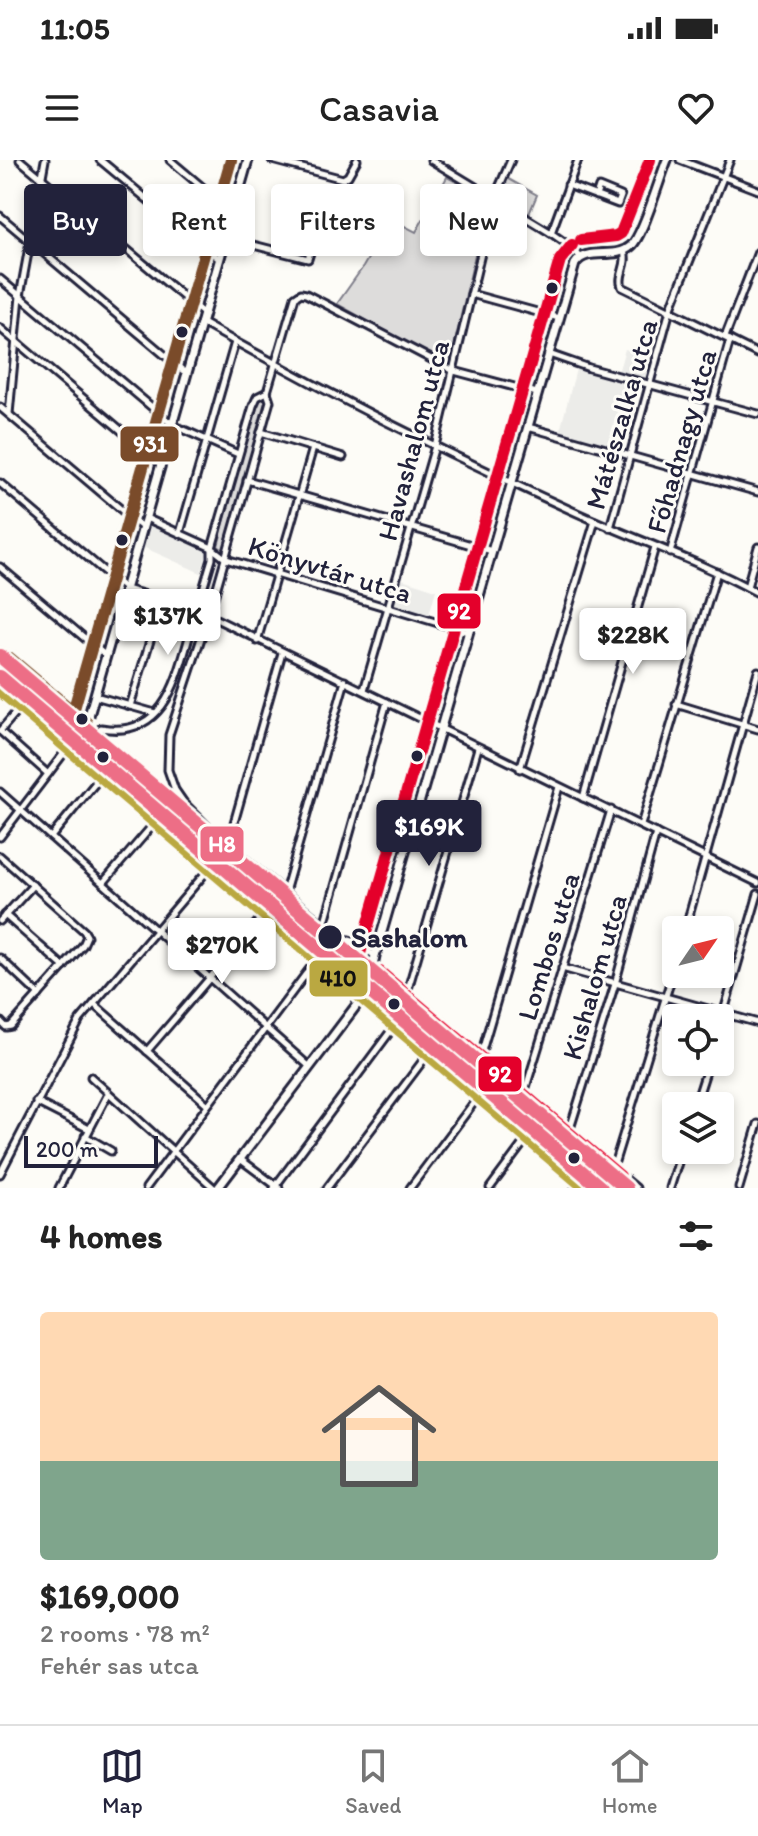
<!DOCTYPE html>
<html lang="en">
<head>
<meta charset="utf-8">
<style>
	body { margin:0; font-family:Itim,sans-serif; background:#f2f2f2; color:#222; height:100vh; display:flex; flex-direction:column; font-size:30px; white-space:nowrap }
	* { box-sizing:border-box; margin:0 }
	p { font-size:26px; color:#767676 }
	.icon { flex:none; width:44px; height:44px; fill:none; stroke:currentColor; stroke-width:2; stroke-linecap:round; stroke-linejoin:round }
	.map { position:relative; height:1028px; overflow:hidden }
	.details { display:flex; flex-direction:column; background:#fff; flex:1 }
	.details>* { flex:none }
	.banner { position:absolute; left:24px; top:24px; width:710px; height:72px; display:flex; gap:16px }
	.needle { width:52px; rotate:55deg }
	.tools { position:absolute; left:662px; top:756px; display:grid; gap:16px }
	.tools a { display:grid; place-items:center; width:72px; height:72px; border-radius:8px; background:#fff; box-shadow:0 4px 12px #0003; font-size:40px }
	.scale { position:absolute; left:24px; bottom:20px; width:134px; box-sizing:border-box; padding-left:8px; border:4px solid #22223b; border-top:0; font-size:22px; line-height:28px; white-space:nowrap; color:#22223b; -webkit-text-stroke:6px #fdfcf7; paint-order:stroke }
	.price { position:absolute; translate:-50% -68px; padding:0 18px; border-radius:8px; background:#fff; color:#222; font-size:26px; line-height:52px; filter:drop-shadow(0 2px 4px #0008) }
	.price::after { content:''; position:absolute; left:50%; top:48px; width:24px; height:18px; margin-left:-12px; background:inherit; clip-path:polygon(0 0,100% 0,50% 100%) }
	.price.active { background:#22223b; color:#fff }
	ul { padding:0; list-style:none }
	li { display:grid; align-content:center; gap:16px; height:424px; padding:0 40px }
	li span { display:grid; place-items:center; height:248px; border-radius:8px; color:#555 }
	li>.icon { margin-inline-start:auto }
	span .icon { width:144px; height:144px; fill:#fffc; stroke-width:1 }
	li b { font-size:34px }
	h2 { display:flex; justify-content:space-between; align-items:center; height:96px; padding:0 40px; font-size:34px }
	.tag { padding:0 28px; border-radius:8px; background:#fff; box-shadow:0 4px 12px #0003; font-size:28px; line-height:72px }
	.tag.active { background:#22223b; color:#fff }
	.status { display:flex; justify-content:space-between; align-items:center; height:56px; padding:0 40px; background:#fff; direction:ltr }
	.status svg { height:22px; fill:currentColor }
	header { display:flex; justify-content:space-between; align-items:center; height:104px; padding:0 40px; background:#fff; font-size:36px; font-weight:600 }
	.menu { display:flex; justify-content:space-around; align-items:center; height:112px; border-top:2px solid #e0e0e0; background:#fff; font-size:22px; color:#767676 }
	.menu a { display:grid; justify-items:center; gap:4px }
	.menu .active { color:#22223b }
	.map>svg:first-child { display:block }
</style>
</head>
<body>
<div class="status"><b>11:05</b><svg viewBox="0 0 49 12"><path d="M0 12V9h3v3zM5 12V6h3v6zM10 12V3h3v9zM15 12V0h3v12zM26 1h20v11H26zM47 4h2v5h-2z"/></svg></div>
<header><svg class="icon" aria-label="menu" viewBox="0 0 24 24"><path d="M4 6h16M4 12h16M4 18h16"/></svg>Casavia<svg class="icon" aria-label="heart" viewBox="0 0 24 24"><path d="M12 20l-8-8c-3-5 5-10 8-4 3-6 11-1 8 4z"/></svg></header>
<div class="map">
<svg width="758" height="1028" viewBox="0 0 758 1028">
	<rect width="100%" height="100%" fill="#fdfcf7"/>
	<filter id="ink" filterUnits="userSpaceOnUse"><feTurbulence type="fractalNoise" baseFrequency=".0125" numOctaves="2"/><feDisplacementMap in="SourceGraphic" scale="16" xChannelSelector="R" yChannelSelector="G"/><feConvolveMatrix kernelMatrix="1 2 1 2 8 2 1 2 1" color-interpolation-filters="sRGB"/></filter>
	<g filter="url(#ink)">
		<g fill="#ecece9">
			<polygon points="625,189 657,198 651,222 618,213"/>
			<polygon points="576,209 625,223 607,288 559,275"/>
			<polygon points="152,363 209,388 201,413 143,387"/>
			<polygon points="402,419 436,430 428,458 393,447"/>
		</g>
		<g fill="#dddcdb" stroke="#807f8b" stroke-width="2">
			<polygon points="447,17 493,41 490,52 485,51 455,182 458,183 453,208 337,144 363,107 391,59 416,72"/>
			<polygon points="507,18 537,35 529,54 504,38 501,31"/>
			<path d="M263 236 269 241 226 392 218 386C225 361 250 249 263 236Z"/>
		</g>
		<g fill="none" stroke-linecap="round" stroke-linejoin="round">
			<polyline stroke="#787885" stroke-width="2" points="305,131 322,139"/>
			<g stroke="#22223b" stroke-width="11">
				<g id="street">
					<polyline points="20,0 204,154"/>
					<polyline points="100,0 219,99"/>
					<polyline points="170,0 233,53"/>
					<polyline points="272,0 343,19 348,16 357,0"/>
					<polyline points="431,0 551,73 574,89 580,97"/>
					<polyline points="680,0 758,30"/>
					<polyline points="568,25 618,44 621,36 599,27 596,36"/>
					<polyline points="0,56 187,214"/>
					<polyline points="551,73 578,0"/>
					<polyline points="226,78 308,99 319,64 311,53"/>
					<path d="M624 91C629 105 617 115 622 127L758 194"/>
					<polyline points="0,119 173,265 238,294"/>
					<polyline points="471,134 559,158"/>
					<path d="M202 163C320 230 441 291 564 347 628 377 696 399 758 433"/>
					<polyline points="0,168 161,304"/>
					<polyline points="725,177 758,92"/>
					<polyline points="549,194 589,208 758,254"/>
					<polyline points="0,247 143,368"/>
					<polyline points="9,254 20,136 45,0"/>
					<polyline points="528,267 758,332"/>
					<polyline points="261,272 343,297"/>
					<polyline points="247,320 492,391"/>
					<polyline points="0,323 125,429 157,438"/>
					<polyline points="146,358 212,388 226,399 468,472"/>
					<polyline points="610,368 670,150 730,0"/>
					<polyline points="180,373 235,182"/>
					<polyline points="670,393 730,180"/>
					<polyline points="0,407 106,496"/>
					<polyline points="747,427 758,387"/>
					<polyline points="157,438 208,455 758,723"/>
					<polyline points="257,481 313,288"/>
					<polyline points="364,530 435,286 494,39 511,0"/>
					<polyline points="95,536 155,553"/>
					<polyline points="676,544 758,569"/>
					<polyline points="130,546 153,471"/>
					<path d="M101 568C163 579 176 523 189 477 197 451 204 425 212 399V388L253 246 257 237 267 232"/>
					<polyline points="0,571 48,614"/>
					<polyline points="0,571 30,536"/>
					<polyline points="520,609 595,361"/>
					<polyline points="0,632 310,907"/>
					<polyline points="583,638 655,387"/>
					<polyline points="641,665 717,412"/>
					<polyline points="0,677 77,576"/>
					<polyline points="51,677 111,604"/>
					<polyline points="228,684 282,493"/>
					<polyline points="0,696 84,771 87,776 83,785 11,866 6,867 0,861"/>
					<polyline points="103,723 165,651"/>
					<polyline points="285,732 345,521"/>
					<polyline points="5,755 64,807"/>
					<polyline points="0,761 33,725"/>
					<polyline points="324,765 387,542"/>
					<polyline points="685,770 758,511"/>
					<polyline points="375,796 356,782 342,778 324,765 211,670 184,643 175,630 168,610 169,575 211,448 270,241 267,232 295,137 301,133 306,134 454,211 537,233"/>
					<polyline points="0,798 39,835"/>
					<polyline points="562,808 758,863"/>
					<polyline points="360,816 372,806 636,1028"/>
					<polyline points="406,836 478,588"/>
					<polyline points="94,844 207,944"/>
					<polyline points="720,865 758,734"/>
					<polyline points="147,891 274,743"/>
					<polyline points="480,898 559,627"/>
					<polyline points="91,917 214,1028"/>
					<polyline points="524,934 611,650"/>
					<polyline points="36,942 89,969"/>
					<polyline points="695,946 709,902"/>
					<polyline points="569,972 615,824 656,673"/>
					<polyline points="85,976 111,991"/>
					<polyline points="240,999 279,1028"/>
					<polyline points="613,1008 676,803"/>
					<polyline points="0,1014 80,860 219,697"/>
					<polyline points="59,1028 108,934"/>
					<polyline points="146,1028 326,787"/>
					<polyline points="274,1028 404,853"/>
					<polyline points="327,1028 437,882"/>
					<polyline points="410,1028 487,925"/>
					<polyline points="490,1028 536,966"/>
					<polyline points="575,1028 588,1010"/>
					<polyline points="670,1028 682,990"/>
					<polyline points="739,1028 758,964"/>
				</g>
			</g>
			<g stroke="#22223b" stroke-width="13">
				<g id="secondary">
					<polyline points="77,575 88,559 248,0"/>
					<path d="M218 1028 368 830 375 796 575 104C587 85 615 101 631 86 643 76 660 17 667 0"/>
				</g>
			</g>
			<g stroke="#22223b" stroke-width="14">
				<polyline id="primary" points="0,510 610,1028"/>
			</g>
			<use href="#street" stroke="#fdfcf7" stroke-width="5"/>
			<use href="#secondary" stroke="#fdfcf7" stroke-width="7"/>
			<use href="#primary" stroke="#fdfcf7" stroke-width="8"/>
			<g stroke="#fdfcf7" stroke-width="18">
				<polyline id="bus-1" points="0,510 610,1028"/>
			</g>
			<g stroke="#fdfcf7" stroke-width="18">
				<polyline id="bus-2" points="0,531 585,1028"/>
			</g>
			<g stroke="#fdfcf7" stroke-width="18">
				<g id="bus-3">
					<polyline points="581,80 616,76 621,73 650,0"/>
					<polyline points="380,812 620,1016"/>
					<polyline points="354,821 359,797 560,100 572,85"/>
				</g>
			</g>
			<g stroke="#fdfcf7" stroke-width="18">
				<g id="bus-4">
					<polyline points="10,498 87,563"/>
					<polyline points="64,566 73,552 231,0"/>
				</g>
			</g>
			<use href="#bus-1" stroke="#baa841" stroke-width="12"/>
			<use href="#bus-2" stroke="#baa841" stroke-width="12"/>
			<use href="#bus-3" stroke="#e4002b" stroke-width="12"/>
			<use href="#bus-4" stroke="#7a4b2a" stroke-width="12"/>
			<g stroke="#fdfcf7" stroke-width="20">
				<polyline id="rail-1" points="0,496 626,1028"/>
			</g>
			<g stroke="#fdfcf7" stroke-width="20">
				<polyline id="rail-2" points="0,517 601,1028"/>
			</g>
			<use href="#rail-1" stroke="#ed6e86" stroke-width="14"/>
			<use href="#rail-2" stroke="#ed6e86" stroke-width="14"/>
		</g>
	</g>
	<g fill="#22223b" stroke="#fdfcf7" stroke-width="3">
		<circle cx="552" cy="128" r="7"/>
		<circle cx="182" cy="172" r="7"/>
		<circle cx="122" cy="380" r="7"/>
		<circle cx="82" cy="559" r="7"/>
		<circle cx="417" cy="596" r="7"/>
		<circle cx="103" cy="597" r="7"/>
		<circle cx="330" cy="777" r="13"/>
		<circle cx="394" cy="844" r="7"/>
		<circle cx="574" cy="998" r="7"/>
	</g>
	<g text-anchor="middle" stroke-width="6" stroke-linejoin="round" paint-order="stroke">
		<g font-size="28" fill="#22223b" stroke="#fdfcf7">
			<text transform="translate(621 254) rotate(-74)" y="10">Mátészalka utca</text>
			<text transform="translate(413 280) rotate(-75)" y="10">Havashalom utca</text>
			<text transform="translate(681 281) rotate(-74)" y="10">Főhadnagy utca</text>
			<text transform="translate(330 409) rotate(17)" y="10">Könyvtár utca</text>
			<text transform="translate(548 786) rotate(-73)" y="10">Lombos utca</text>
			<text transform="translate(594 817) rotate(-74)" y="10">Kishalom utca</text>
		</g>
		<g font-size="28" font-weight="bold" fill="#22223b" stroke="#fdfcf7" text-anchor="start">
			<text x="351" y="787">Sashalom</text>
		</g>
	</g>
	<g stroke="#fdfcf7" stroke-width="3">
		<rect x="119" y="265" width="61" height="38" rx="8" fill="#7a4b2a"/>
		<rect x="436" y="432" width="46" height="38" rx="8" fill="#e4002b"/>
		<rect x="199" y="665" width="46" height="38" rx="8" fill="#ed6e86"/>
		<rect x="308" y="799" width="61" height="39" rx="8" fill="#baa841"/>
		<rect x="477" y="895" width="46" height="38" rx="8" fill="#e4002b"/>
	</g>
	<g font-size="22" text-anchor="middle" font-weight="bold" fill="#fff">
		<text x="150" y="292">931</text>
		<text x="459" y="459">92</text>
		<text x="222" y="692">H8</text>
		<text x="500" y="922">92</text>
	</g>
	<g font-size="22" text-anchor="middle" font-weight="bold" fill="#111">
		<text x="338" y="826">410</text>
	</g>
</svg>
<div class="tools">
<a><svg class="needle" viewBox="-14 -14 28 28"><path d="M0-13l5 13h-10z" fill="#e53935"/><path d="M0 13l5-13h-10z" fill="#767676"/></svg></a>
<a><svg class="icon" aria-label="locate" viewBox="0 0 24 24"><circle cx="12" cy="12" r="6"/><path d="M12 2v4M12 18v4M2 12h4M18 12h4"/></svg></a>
<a><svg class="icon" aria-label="layers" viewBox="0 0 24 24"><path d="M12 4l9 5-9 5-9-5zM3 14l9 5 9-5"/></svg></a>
</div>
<div class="scale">200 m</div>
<b class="price" style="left:168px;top:497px">$137K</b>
<b class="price" style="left:633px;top:516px">$228K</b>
<b class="price active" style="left:429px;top:708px">$169K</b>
<b class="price" style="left:222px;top:826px">$270K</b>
<div class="banner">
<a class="tag active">Buy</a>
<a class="tag">Rent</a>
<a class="tag">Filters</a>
<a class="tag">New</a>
</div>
</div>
<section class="details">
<h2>4 homes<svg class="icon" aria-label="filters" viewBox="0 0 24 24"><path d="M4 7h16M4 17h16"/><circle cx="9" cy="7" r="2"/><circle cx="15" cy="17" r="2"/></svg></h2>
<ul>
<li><span style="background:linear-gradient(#ffd9b3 60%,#7fa58c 0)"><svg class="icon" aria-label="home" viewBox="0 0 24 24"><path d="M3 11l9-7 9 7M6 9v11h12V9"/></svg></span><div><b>$169,000</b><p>2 rooms · 78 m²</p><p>Fehér sas utca</p></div></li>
</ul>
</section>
<nav class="menu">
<a class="active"><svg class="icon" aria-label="map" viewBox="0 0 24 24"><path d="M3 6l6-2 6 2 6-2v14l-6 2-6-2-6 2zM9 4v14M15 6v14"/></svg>Map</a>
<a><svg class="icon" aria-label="saved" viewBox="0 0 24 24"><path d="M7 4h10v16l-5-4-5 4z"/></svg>Saved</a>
<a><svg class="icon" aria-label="home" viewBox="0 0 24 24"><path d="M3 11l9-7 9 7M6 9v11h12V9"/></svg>Home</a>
</nav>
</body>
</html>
